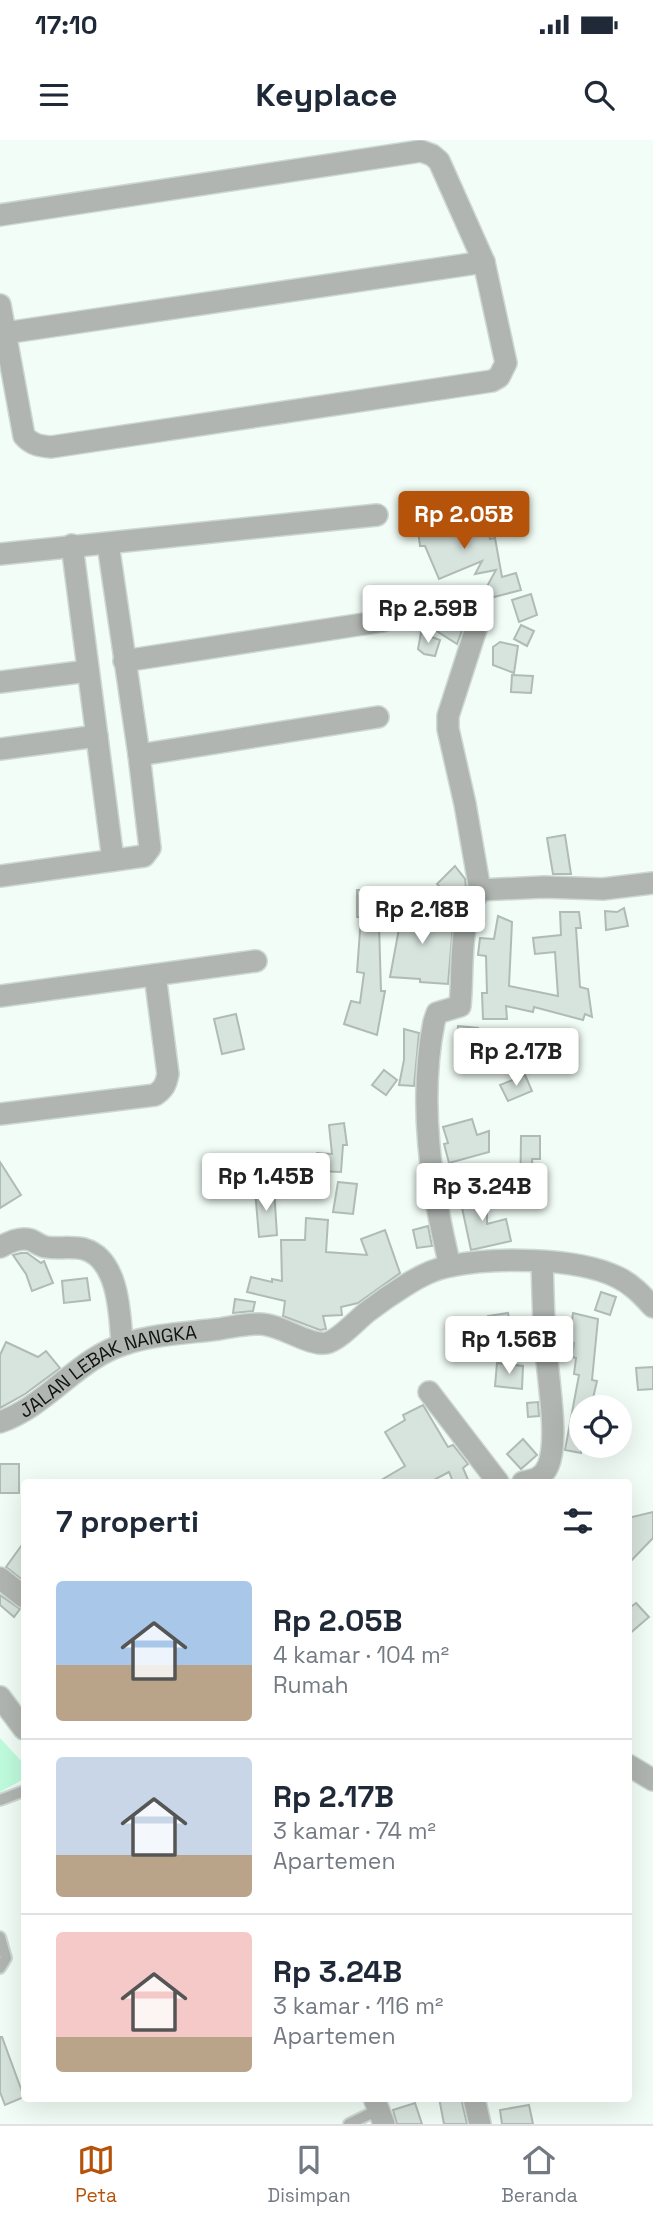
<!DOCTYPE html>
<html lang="id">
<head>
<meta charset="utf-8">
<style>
	body { margin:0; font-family:"Space Grotesk",sans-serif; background:#f2f2f3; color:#1f2937; height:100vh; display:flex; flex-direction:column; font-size:26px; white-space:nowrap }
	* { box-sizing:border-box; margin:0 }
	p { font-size:23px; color:#747a83 }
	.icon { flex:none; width:38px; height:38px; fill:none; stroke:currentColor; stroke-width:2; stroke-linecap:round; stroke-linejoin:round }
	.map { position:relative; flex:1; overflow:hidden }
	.details { position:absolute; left:21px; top:1339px; width:611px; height:623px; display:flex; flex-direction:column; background:#fff; border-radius:7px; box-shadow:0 7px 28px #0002 }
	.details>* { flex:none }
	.fabs { position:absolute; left:569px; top:1255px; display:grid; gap:14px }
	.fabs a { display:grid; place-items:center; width:63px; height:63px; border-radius:50%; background:#fff; box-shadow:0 7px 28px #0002; font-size:35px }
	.price { position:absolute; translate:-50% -60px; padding:0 16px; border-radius:7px; background:#fff; color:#222; font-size:23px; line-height:46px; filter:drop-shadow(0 2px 4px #0008) }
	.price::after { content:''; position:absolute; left:50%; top:42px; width:21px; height:16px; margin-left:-10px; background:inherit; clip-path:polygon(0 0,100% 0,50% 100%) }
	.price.current { background:#b45309; color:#fff }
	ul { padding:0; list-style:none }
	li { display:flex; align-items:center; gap:21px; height:175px; padding:0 35px }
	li+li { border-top:2px solid #e0e1e3 }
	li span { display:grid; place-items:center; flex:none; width:196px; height:140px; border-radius:7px; color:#555 }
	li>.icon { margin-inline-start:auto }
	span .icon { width:84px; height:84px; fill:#fffc; stroke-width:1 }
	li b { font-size:30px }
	h2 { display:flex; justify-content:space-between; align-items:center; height:84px; padding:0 35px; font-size:30px }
	.status { display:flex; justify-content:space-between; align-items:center; height:49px; padding:0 35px; background:#fff; direction:ltr }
	.status svg { height:19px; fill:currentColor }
	header { display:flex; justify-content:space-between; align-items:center; height:91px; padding:0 35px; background:#fff; font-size:32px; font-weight:600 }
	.tab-bar { display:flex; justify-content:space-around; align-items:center; height:98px; border-top:2px solid #e0e1e3; background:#fff; font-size:19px; color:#747a83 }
	.tab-bar a { display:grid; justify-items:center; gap:4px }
	.tab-bar .current { color:#b45309 }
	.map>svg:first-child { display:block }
</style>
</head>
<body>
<div class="status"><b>17:10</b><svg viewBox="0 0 49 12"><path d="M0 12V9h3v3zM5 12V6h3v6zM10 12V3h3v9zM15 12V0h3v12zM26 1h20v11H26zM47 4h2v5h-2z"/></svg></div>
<header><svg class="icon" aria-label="menu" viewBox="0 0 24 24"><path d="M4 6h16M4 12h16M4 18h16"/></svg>Keyplace<svg class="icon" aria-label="search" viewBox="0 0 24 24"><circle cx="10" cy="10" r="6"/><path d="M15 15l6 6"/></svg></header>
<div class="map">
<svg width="653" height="1984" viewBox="0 0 653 1984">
	<rect width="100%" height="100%" fill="#f1fdf6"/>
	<polygon fill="#bffbdd" points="0,1598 24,1624 24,1639 0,1652"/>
	<g fill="#d7e3dd" stroke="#b0bbb5" stroke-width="2">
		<polygon points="443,373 447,386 486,377 490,399 495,398 502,437 516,433 521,450 479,461 496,430 475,434 482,421 439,439 425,406 420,406 416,375"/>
		<polygon points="531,454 537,475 519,482 512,460"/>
		<polygon points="460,460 475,468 465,482 457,504 432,488 437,473 458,484 453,471"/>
		<polygon points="521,485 534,491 527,506 514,499"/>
		<polygon points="421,493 440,500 435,516 424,514 418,509"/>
		<polygon points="500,502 518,506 514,533 493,525 493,507"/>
		<polygon points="512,535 533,536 531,553 511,552"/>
		<polygon points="565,695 571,734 553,734 547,698"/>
		<polygon points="455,726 465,739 466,748 454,780 443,778 448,755 437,744"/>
		<polygon points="357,750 378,750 381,851 385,851 377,895 344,884 351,861 360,863 364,833 357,832 361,777 357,777"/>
		<polygon points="406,751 421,754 416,780 453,785 448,844 420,842 420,839 390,837"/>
		<polygon points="624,768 628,786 606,790 605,771 617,772"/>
		<polygon points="560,772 579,772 581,788 576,788 580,847 588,849 592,877 585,874 583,880 534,867 533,872 506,866 507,879 483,879 482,853 487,853 486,816 478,815 480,798 494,799 498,776 512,782 509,846 558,856 555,812 535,814 533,798 561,795"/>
		<polygon points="236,874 244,909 222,914 214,879"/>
		<polygon points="458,886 478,888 477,903 457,901"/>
		<polygon points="404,889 419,893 414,946 399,945 404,920"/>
		<polygon points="516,901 536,907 532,921 512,915"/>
		<polygon points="384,930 397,940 386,955 372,945"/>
		<polygon points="525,935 532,951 508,961 500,945"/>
		<polygon points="472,979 477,995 489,991 489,1012 449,1023 444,1004 448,1003 443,987"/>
		<polygon points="344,983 347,1005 343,1005 341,1032 316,1031 317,1013 332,1014 329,985"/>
		<polygon points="521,996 540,996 540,1019 532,1019 534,1067 520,1067"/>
		<polygon points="0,1022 21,1055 0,1068"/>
		<polygon points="281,1023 304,1023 303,1057 280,1056"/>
		<polygon points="338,1042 357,1044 353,1074 333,1072"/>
		<polygon points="274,1049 277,1095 259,1097 255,1050"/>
		<polygon points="461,1054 487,1055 487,1084 506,1079 511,1101 471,1110 461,1063"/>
		<polygon points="306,1078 328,1080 326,1112 367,1115 361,1099 385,1090 400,1133 358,1163 341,1167 342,1175 323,1176 326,1189 320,1190 283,1176 285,1161 247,1152 251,1137 272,1142 272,1139 282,1141 281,1100 305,1100"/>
		<polygon points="428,1086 432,1106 417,1108 413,1090"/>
		<polygon points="21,1113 27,1113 41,1123 44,1121 53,1143 32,1151 26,1134 13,1115"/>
		<polygon points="87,1138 90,1160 64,1163 62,1141"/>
		<polygon points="601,1152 616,1157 610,1175 595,1170"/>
		<polygon points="235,1159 255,1162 253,1171 233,1173"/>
		<polygon points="508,1173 512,1192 491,1196 488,1176"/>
		<polygon points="573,1173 598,1179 592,1240 597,1241 591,1267 581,1267 581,1313 565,1310 579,1235 574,1234 576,1218 572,1217 574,1203 569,1202"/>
		<polygon points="6,1202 38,1217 46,1211 60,1228 25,1254 0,1268 0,1215"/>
		<polygon points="497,1223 523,1226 522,1249 495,1246"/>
		<polygon points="653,1227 653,1249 638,1250 636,1228"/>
		<polygon points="538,1262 539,1276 528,1277 527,1263"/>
		<polygon points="423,1265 448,1307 453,1305 468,1324 463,1328 469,1342 453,1342 449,1332 430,1342 378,1342 405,1326 385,1292 405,1280 403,1275"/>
		<polygon points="523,1299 537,1315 521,1329 507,1314"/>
		<rect x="0" y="1324" width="19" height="29"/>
		<polygon points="653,1372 653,1398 628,1424 628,1378"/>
		<polygon points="24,1402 24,1441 6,1427"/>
		<polygon points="0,1455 20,1469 14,1477 0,1465"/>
		<polygon points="636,1463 649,1477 628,1495 628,1469"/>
		<polygon points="0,1897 2,1897 24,1957 5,1965 0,1952"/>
		<polygon points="439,1958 461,1958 467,1984 444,1984"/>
		<polygon points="415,1963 422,1984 397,1984 393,1970"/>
		<polygon points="529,1965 533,1984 502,1984 500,1970"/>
	</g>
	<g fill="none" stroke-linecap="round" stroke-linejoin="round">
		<g stroke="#cdd8d2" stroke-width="14">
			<g id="service">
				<polyline points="0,1660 24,1651"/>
				<polyline points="0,1797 6,1818 0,1828"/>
				<polyline points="349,1984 378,1970"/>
			</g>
		</g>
		<g stroke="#cdd8d2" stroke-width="24">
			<g id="minor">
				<path d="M0 75 421 11 432 15 439 21 484 122 506 223 499 237 492 241 51 307C40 306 32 305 24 296L0 165"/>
				<polyline points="5,193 484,122"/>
				<polyline points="72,405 113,720"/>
				<polyline points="0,414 377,375"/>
				<polyline points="124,521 383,481"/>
				<polyline points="0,542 88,531"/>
				<polyline points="0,609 97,596"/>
				<polyline points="139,615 378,577"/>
				<polyline points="0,736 144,716 150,708 139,615 108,404"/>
				<polyline points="480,750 544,747 603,749 653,743"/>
				<polyline points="0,856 256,821"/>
				<path d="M0 974 155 955C164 949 166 944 168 934L155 835"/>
				<path d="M0 1107C10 1102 19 1097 31 1100 36 1102 40 1106 46 1107 58 1109 71 1106 84 1109 119 1119 120 1175 122 1204"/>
				<path d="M450 1126C431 1048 418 961 434 882L437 873 460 866C464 827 457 783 480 750L465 664 448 589V576L477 486"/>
				<polyline points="429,1252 498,1342"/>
				<path id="s1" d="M0 1282C47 1266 78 1218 125 1204 155 1194 188 1193 219 1189 232 1187 247 1183 261 1184 282 1185 309 1206 326 1203 338 1201 357 1180 367 1172 380 1162 393 1153 406 1145 420 1136 434 1129 450 1126 493 1117 576 1117 617 1137 632 1144 642 1155 653 1167"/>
				<path d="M523 1342C534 1340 543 1338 548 1326 560 1299 546 1229 545 1197 543 1172 543 1147 542 1122"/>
				<polyline points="0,1438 24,1457"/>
				<polyline points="0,1557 24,1589"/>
				<polyline points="628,1625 653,1640"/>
				<polyline points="374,1958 384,1984"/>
				<polyline points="474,1958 480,1984"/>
			</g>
		</g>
		<use href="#service" stroke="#b0b5b2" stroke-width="10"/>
		<use href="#minor" stroke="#b0b5b2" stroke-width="21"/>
	</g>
	<g text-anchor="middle" stroke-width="6" stroke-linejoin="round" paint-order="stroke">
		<g font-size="19" fill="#101412" stroke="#fff">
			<text dy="7" stroke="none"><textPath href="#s1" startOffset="122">JALAN LEBAK NANGKA</textPath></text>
		</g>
	</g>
</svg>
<div class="fabs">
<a><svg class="icon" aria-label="locate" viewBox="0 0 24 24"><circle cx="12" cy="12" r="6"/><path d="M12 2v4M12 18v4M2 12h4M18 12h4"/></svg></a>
</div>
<b class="price current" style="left:464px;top:411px">Rp 2.05B</b>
<b class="price" style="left:428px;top:505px">Rp 2.59B</b>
<b class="price" style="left:422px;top:806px">Rp 2.18B</b>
<b class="price" style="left:516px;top:948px">Rp 2.17B</b>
<b class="price" style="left:266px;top:1073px">Rp 1.45B</b>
<b class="price" style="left:482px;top:1083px">Rp 3.24B</b>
<b class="price" style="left:509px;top:1236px">Rp 1.56B</b>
<section class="details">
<h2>7 properti<svg class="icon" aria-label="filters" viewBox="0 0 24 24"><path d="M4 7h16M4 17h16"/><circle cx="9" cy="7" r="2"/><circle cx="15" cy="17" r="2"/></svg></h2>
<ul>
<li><span style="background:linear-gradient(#a9c7e8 60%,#b9a48a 0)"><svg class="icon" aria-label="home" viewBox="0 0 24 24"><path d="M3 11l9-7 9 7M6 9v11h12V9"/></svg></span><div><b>Rp 2.05B</b><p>4 kamar · 104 m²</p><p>Rumah</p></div></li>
<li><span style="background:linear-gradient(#c9d6e8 70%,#b9a48a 0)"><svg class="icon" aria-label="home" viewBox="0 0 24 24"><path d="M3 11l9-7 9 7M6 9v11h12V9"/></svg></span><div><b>Rp 2.17B</b><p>3 kamar · 74 m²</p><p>Apartemen</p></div></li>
<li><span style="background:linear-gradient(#f6c9c9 75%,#b9a48a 0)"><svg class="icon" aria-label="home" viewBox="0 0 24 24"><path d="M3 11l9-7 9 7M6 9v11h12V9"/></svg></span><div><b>Rp 3.24B</b><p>3 kamar · 116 m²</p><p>Apartemen</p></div></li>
</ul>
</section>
</div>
<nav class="tab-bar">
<a class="current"><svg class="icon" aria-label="map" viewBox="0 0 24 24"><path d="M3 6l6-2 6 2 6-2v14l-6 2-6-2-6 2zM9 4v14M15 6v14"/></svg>Peta</a>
<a><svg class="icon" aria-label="saved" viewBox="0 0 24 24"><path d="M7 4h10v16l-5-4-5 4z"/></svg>Disimpan</a>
<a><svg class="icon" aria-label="home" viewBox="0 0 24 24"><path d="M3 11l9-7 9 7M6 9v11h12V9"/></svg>Beranda</a>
</nav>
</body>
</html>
